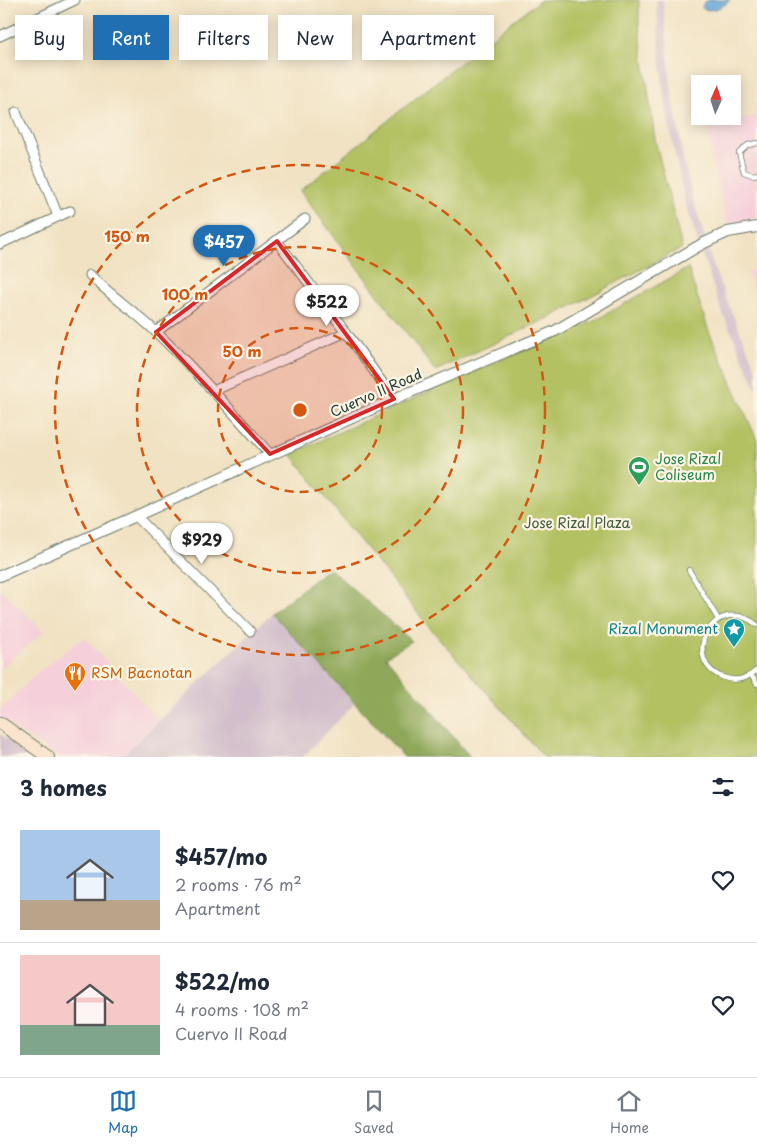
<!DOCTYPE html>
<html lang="en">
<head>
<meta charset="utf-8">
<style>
	body { margin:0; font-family:"Playpen Sans",sans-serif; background:#f6f6f7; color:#1f2937; height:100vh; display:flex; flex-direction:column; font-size:19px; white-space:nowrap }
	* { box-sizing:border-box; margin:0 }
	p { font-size:16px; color:#747a83 }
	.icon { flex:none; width:28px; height:28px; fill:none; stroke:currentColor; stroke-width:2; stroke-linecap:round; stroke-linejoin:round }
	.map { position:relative; height:757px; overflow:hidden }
	.side { display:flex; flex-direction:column; background:#fff; flex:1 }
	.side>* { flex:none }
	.guide { position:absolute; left:15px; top:15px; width:500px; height:45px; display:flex; gap:10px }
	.needle { width:32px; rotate:3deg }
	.controls { position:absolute; left:691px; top:75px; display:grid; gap:10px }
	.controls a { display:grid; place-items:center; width:50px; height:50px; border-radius:0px; background:#fff; box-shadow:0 2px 12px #0003; font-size:25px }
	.price { position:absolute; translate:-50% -42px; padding:0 11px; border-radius:18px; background:#fff; color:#222; font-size:16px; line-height:32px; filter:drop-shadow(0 1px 2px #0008) }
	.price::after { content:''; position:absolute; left:50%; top:30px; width:15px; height:11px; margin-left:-8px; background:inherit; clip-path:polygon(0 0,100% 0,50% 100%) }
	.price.active { background:#1f6fb2; color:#fff }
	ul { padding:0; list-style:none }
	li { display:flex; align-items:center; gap:15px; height:125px; padding:0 20px }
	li+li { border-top:1px solid #e0e1e3 }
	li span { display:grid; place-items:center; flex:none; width:140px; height:100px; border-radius:0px; color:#555 }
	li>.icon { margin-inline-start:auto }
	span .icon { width:60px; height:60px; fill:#fffc; stroke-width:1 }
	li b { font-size:21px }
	h2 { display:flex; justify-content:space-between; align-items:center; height:60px; padding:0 20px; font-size:21px }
	.chip { padding:0 18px; border-radius:0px; background:#fff; box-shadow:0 2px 12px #0003; font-size:18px; line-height:45px }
	.chip.active { background:#1f6fb2; color:#fff }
	.dock { display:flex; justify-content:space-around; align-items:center; height:70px; border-top:1px solid #e0e1e3; background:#fff; font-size:14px; color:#747a83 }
	.dock a { display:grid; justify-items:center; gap:2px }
	.dock .active { color:#1f6fb2 }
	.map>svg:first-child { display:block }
</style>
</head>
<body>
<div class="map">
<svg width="757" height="757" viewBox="0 0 757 757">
	<rect width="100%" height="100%" fill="#fcf5e5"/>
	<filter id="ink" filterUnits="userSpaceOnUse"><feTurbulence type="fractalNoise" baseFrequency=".02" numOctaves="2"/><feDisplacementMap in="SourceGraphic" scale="10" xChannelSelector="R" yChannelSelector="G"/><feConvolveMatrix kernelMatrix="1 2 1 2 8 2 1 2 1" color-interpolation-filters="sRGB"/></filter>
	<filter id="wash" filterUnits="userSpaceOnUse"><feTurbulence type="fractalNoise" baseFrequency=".0096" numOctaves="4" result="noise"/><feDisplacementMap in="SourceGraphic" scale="20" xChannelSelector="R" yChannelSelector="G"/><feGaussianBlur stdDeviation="1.12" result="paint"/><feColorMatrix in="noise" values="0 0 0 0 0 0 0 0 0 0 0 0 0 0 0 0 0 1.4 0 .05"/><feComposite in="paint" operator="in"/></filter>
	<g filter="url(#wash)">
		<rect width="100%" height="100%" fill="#f1e2c3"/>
		<g fill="#f5cfda">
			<polygon points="757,115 757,218 728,224 716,177 707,129"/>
			<polygon points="757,270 757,294 747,272"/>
			<polygon points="0,589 44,632 0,669"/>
			<polygon points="84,637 158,720 121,757 58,757 0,719 0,710 36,674"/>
		</g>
		<g fill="#d1bdcb">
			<polygon points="656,0 663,0 671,87 684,162 693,199 715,271 729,306 757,371 757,390 721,309 696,237 685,201 669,126 663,88"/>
			<polygon points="272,613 354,704 303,757 121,757"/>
			<polygon points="0,734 33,757 0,757"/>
		</g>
		<g fill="#b3c163" stroke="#697f4c">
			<polygon points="541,0 639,0 639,26 655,140 682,248 551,317 435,371 300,191 515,19"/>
			<polygon points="688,268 708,329 757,440 757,757 544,757 429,627 291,454 484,367 594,321"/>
		</g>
		<polygon fill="#8ea759" stroke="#567246" points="329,568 412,641 386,657 470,757 404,757 272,613"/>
		<path fill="#69a7db" stroke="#447288" d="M710 0H730C725 7 709 13 702 8L704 2Z"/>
	</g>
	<g filter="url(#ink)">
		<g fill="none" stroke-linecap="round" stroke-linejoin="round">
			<g stroke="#687766" stroke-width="6">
				<g id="service">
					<polyline points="757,143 748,145 739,153 744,172 753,175 757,174"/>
					<polyline points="689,570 718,619"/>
					<path d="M757 625C714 590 677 662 725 678 737 682 748 678 757 670"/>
					<polyline points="751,675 757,684"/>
				</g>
			</g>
			<g stroke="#687766" stroke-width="11">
				<g id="minor">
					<polyline points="0,36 75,0"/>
					<polyline points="16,112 58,216"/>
					<polyline points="277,241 346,332 394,399"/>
					<polyline points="0,244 70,211"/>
					<path d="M90 275C111 296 136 312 157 333 197 371 233 413 270 454"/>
					<polyline points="156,332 305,219"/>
					<polyline points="213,391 346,332"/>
					<polyline points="136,516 250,631"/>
				</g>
			</g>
			<g stroke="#687766" stroke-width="12">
				<polyline id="tertiary" points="0,576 136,516 394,399 555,331 702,244 728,232 757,227"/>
			</g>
			<g stroke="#687766" stroke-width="14">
				<polyline id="secondary" points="0,723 48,757"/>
			</g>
			<use href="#service" stroke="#fff" stroke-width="4.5"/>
			<use href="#minor" stroke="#fff" stroke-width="9"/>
			<use href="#tertiary" stroke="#fff" stroke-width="10"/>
			<use href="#secondary" stroke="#fbe5cf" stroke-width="12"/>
		</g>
	</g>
	<path fill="#d62828" fill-opacity="0.2" stroke="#d62828" stroke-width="4" stroke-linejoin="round" d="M277 241 394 399 270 454 156 332Z"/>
	<g fill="none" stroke="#d45610" stroke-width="2.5" stroke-dasharray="9 6">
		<circle cx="300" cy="410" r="82"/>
		<circle cx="300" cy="410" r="163"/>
		<circle cx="300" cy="410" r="245"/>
	</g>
	<defs>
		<g id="stadium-pin" transform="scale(1.125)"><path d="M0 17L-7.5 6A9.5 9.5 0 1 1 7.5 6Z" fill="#2e9e5b" stroke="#fcf5e5"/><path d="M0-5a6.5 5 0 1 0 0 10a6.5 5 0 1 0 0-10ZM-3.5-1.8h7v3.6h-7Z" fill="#fff"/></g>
		<g id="sight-pin" transform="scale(1.125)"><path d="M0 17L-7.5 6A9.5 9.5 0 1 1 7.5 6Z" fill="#0f9aa8" stroke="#fcf5e5"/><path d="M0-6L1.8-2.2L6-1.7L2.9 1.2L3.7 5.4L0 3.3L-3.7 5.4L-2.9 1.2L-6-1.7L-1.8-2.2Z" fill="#fff"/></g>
		<g id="restaurant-pin" transform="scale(1.125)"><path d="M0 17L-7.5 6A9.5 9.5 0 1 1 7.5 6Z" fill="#e8710a" stroke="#fcf5e5"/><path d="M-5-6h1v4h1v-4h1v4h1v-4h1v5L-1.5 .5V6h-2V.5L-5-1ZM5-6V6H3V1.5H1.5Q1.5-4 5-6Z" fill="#fff"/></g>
	</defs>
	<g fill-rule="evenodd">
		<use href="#stadium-pin" x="639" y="467"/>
		<use href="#sight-pin" x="734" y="629"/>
		<use href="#restaurant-pin" x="75" y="673"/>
	</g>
	<g text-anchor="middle" stroke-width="4.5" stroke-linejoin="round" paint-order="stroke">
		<g font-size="14" fill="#1f3d34" stroke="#fcf5e5">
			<text transform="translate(376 393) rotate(-24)" y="5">Cuervo II Road</text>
		</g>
		<g font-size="14" fill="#27864d" stroke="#fcf5e5" text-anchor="start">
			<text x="655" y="464">Jose Rizal<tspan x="655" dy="16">Coliseum</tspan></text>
		</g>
		<g font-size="14" fill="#445e40" stroke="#fcf5e5">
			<text x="577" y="528">Jose Rizal Plaza</text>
		</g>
		<g font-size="14" fill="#0d838f" stroke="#fcf5e5" text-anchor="end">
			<text x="718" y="634">Rizal Monument</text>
		</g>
		<g font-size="14" fill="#c56008" stroke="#fcf5e5" text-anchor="start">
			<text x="91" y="678">RSM Bacnotan</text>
		</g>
	</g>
	<circle cx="300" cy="410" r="8" fill="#d45610" stroke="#fcf5e5" stroke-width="2.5"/>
	<g font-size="15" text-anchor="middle" font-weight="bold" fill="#d45610" stroke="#fcf5e5" stroke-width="4.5" stroke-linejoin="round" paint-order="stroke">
		<text x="127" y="242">150 m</text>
		<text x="185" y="300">100 m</text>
		<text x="242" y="357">50 m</text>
	</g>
</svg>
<div class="controls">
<a><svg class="needle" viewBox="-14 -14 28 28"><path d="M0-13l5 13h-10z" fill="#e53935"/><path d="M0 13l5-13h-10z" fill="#747a83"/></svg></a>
</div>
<b class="price active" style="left:224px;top:267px">$457</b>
<b class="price" style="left:327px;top:327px">$522</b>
<b class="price" style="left:202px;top:565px">$929</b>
<div class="guide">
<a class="chip">Buy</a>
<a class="chip active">Rent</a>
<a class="chip">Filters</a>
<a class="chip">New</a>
<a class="chip">Apartment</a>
</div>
</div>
<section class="side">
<h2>3 homes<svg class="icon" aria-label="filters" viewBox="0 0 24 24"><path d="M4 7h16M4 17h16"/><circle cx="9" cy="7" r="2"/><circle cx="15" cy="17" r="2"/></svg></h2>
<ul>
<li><span style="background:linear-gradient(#a9c7e8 70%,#b9a48a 0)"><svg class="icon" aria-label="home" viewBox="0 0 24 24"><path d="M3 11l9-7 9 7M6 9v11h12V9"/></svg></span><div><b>$457/mo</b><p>2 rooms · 76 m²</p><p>Apartment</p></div><svg class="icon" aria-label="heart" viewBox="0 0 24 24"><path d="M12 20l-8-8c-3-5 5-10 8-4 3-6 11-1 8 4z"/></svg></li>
<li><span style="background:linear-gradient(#f6c9c9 70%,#7fa58c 0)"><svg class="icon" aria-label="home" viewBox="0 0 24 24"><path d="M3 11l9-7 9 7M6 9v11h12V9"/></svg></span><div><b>$522/mo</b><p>4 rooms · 108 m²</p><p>Cuervo II Road</p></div><svg class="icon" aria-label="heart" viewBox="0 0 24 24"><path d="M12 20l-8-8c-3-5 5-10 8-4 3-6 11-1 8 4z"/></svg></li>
</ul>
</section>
<nav class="dock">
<a class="active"><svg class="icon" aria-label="map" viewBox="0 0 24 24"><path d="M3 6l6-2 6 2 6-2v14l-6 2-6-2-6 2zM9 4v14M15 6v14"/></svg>Map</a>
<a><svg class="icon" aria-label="saved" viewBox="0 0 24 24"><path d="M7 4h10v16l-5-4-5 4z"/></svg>Saved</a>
<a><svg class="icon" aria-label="home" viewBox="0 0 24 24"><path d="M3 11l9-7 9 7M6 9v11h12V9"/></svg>Home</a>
</nav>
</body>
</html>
